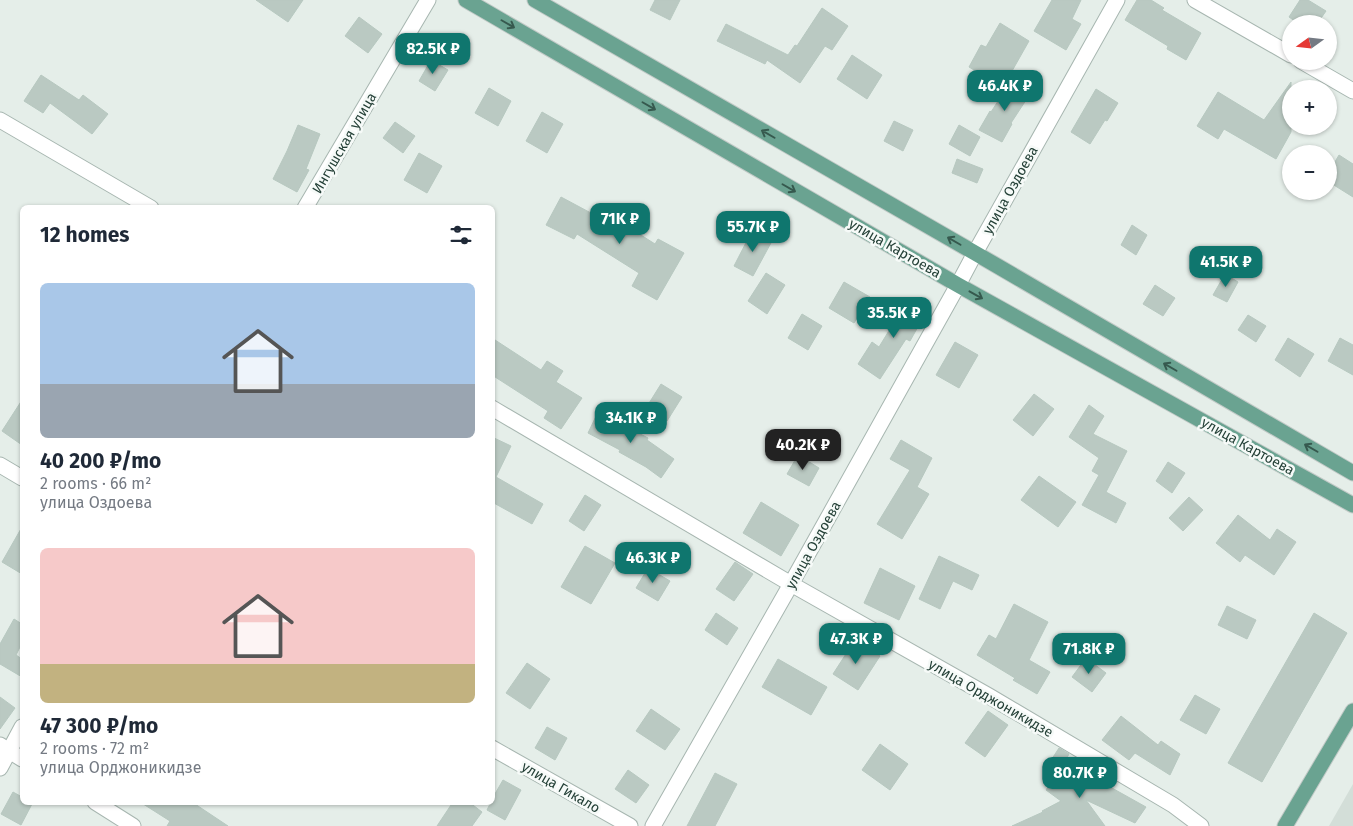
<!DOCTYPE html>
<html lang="en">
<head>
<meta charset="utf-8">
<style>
	body { margin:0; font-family:"Fira Sans",sans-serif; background:#f6f6f7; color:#1f2937; height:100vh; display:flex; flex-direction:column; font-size:19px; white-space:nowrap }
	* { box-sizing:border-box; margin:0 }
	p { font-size:16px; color:#747a83 }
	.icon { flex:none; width:28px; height:28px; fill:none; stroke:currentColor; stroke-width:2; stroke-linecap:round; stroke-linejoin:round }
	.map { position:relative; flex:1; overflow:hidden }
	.sheet { position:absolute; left:20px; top:205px; width:475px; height:600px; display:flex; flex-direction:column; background:#fff; border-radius:8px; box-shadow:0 1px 4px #0004 }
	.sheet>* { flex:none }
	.needle { width:32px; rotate:255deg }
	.controls { position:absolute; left:1282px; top:15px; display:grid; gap:10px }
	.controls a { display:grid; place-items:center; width:55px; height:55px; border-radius:50%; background:#fff; box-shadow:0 1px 4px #0004; font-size:25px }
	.price { position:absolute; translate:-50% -42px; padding:0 11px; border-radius:10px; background:#0f766e; color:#fff; font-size:16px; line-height:32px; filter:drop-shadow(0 1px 2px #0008) }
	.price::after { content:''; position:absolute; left:50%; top:30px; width:15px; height:11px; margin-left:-8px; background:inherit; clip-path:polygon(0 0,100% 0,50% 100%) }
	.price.selected { background:#222; color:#fff }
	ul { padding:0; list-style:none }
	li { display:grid; align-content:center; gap:10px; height:265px; padding:0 20px }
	li span { display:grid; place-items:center; height:155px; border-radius:8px; color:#555 }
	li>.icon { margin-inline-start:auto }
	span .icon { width:90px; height:90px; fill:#fffc; stroke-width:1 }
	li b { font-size:21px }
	h2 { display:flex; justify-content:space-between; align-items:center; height:60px; padding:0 20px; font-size:21px }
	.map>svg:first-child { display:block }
</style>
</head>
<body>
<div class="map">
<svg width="1353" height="826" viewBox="0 0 1353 826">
	<rect width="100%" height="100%" fill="#e5eee9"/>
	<polygon fill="#d3ded8" points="1353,784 1353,826 1329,826"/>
	<g fill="#bac9c2" stroke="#b7c8c0">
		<polygon points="256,0 303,0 288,22"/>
		<polygon points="655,0 680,0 670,20 650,10"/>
		<polygon points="1052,0 1081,0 1072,19 1081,24 1066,50 1034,31"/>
		<polygon points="1137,0 1151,0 1164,8 1162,10 1201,33 1186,60 1167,49 1168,46 1125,20"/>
		<polygon points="1300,0 1308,0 1326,11 1317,24 1299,24 1289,17"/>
		<polygon points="822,8 848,26 832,50 825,46 800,83 767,60 765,64 717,41 726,24 788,55 795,45 797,46"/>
		<polygon points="359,17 382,34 368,53 345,36"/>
		<polygon points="1000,23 1029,41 1003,87 969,67 981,45 986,47"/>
		<polygon points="852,55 882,75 867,99 837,79"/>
		<polygon points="431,60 448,70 435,91 419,81"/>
		<polygon points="41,75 79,100 83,95 108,114 92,134 50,103 43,113 24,101"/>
		<polygon points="1011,81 1030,94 1011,123 1012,124 1002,142 979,130 990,111 991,112"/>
		<polygon points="1291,82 1291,132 1276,159 1224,129 1218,139 1197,126 1218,92 1264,120"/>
		<polygon points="489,88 511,101 498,126 475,113"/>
		<polygon points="1096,89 1118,103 1107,121 1105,120 1090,144 1071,132"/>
		<polygon points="542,112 563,124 547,153 526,141"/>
		<polygon points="894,121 913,130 903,151 884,141"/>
		<polygon points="395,122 415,136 403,153 383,138"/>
		<polygon points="298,125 320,134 306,169 309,170 297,192 273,179 287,151"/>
		<polygon points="959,125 980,137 970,156 949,144"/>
		<polygon points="419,153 442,166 427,193 404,180"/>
		<polygon points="1339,155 1353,164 1353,197 1329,182 1329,172"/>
		<polygon points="957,159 983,169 977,183 952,173"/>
		<polygon points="561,197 604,220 608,214 655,244 658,239 684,253 657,300 632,286 639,273 577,234 574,239 546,225"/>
		<polygon points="1132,225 1147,235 1136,255 1121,245"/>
		<polygon points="752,231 772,241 753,276 734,266"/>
		<polygon points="766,273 785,285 767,314 748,301"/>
		<polygon points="1225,274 1238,282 1227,302 1213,295"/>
		<polygon points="844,282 870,297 854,323 829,308"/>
		<polygon points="1155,285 1175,298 1163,316 1143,304"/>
		<polygon points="909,298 928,309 910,341 906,339 880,379 858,364 872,342 879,347"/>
		<polygon points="802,314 822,326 808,350 788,338"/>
		<polygon points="1248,315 1266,326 1256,342 1238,330"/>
		<polygon points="492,338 541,370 547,361 563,371 556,382 582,398 561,429 544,418 548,411 492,375"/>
		<polygon points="1288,338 1314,354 1300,377 1275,360"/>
		<polygon points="1340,338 1353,345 1353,375 1328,361"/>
		<polygon points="955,342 978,355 959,388 936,375"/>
		<polygon points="661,384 682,397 667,421 646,408"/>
		<polygon points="1034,394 1054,409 1033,436 1013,420"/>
		<polygon points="22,400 22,445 2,431"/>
		<polygon points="1089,405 1104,416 1093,434 1127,451 1106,492 1126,503 1116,523 1082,505 1099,475 1092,471 1099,458 1069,437"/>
		<polygon points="598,412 648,438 647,440 674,459 661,478 646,467 619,452 620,450 588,433"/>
		<polygon points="492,437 511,446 496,477 543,504 532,524 492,502"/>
		<polygon points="901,440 932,458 917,487 929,494 902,539 877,524 910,470 890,459"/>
		<polygon points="798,455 819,468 809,486 787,474"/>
		<polygon points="1168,462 1185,473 1172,493 1156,481"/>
		<polygon points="1039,476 1076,502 1058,527 1021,500"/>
		<polygon points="585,495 601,505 584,531 569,521"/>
		<polygon points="1189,497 1203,510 1183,531 1169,518"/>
		<polygon points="761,502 799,525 781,556 743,533"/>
		<polygon points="1238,515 1270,540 1277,529 1296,542 1274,575 1245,555 1240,562 1216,543"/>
		<polygon points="22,527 22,574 2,562"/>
		<polygon points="585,546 615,563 591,604 561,587"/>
		<polygon points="939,556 979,575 972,590 953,581 940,609 919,599"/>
		<polygon points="735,562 753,574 734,601 716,589"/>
		<polygon points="648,568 670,581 658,601 636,588"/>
		<polygon points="880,568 915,586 899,620 864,603"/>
		<polygon points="1014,604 1048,622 1029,660 1050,672 1037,694 1013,680 1015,678 977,655 989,635 996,639"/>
		<polygon points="1227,606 1256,620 1247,639 1218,625"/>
		<polygon points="716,613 738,628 727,645 705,630"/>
		<polygon points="1314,613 1347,633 1262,782 1228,763"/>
		<polygon points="14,619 22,624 22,643 16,655 22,659 22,677 0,664 0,644"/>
		<polygon points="855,640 880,656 858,690 833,674"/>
		<polygon points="1086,658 1106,673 1092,692 1072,677"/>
		<polygon points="778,659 827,687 811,715 762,687"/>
		<polygon points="527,663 550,679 530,709 506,693"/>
		<polygon points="1195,695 1220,709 1206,734 1180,720"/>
		<polygon points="0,697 15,708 0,729"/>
		<polygon points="651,709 680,729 665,750 636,731"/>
		<polygon points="988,711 1008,725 985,757 965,743"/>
		<polygon points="1121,716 1158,745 1161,741 1180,754 1170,775 1135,753 1129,760 1102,740"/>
		<polygon points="547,727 567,738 555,760 535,748"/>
		<polygon points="880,744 908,764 890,790 862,770"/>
		<polygon points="1059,748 1069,754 1064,763 1100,786 1103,783 1146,807 1135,823 1086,800 1105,826 1012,826 1043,812 1042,811 1061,801 1046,790 1056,775 1046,768"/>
		<polygon points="628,770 649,785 636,803 615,789"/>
		<polygon points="715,773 737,784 715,826 687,826"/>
		<polygon points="503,780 521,790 505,820 487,810 491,802 492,802 492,799"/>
		<polygon points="13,792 22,797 22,802 33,802 21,825 1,814"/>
		<polygon points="140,802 192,802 228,826 167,826 170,821"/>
		<polygon points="453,802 469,802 482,812 472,826 437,826"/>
	</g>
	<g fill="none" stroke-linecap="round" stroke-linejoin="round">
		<g stroke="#a7b6b0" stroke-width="17">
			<g id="minor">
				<polyline points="1195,0 1291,55"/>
				<polyline points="1301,61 1353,91"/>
				<polyline points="0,120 151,208"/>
				<polyline points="305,208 428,0"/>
				<polyline points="492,408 791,584 989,696 1173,805 1201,826"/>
				<polyline points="0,465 22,478"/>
				<polyline points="0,745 22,759"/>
				<polyline points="492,748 630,826"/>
				<polyline points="0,768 22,727"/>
				<polyline points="95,802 133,826"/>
				<polyline points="653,826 791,584 958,285 975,253 1117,0"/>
			</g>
		</g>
		<g stroke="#c2cac7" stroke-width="17">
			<g id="major">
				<polyline points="466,0 958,285 1353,505"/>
				<polyline points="535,0 975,253 1353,473"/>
				<polyline points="1285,826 1353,711"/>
			</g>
		</g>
		<use href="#minor" stroke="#fff" stroke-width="15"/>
		<use href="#major" stroke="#6aa391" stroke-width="15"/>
	</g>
	<defs><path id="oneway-shaft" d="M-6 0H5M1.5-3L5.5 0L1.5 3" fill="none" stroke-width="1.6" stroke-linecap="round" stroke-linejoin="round" transform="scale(1.25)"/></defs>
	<g stroke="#36594e">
		<use href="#oneway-shaft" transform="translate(508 24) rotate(30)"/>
		<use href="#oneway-shaft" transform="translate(649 106) rotate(30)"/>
		<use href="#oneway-shaft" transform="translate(768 134) rotate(-150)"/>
		<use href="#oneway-shaft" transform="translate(789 188) rotate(30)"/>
		<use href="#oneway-shaft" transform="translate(954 241) rotate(-150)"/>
		<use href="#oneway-shaft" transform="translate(976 295) rotate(29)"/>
		<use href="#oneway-shaft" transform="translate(1170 367) rotate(-150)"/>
		<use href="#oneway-shaft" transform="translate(1311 448) rotate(-150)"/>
	</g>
	<g text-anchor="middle" stroke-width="5" stroke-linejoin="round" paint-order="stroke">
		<g font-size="14" fill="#244037" stroke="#f6faf8">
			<text transform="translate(344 143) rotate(-60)" y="5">Ингушская улица</text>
			<text transform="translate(1010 190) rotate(-61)" y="5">улица Оздоева</text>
			<text transform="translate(895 248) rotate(30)" y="5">улица Картоева</text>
			<text transform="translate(1248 446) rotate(29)" y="5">улица Картоева</text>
			<text transform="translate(813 545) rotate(-61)" y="5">улица Оздоева</text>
			<text transform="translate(991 698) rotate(30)" y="5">улица Орджоникидзе</text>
			<text transform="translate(561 787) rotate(30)" y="5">улица Гикало</text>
		</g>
	</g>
</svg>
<div class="controls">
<a><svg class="needle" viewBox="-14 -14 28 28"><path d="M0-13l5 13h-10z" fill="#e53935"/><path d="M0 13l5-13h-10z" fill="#747a83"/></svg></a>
<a>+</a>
<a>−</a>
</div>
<b class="price" style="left:433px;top:75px">82.5K ₽</b>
<b class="price" style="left:1005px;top:112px">46.4K ₽</b>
<b class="price" style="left:620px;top:245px">71K ₽</b>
<b class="price" style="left:753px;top:253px">55.7K ₽</b>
<b class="price" style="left:1226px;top:288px">41.5K ₽</b>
<b class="price" style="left:894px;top:339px">35.5K ₽</b>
<b class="price" style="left:631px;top:444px">34.1K ₽</b>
<b class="price selected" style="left:803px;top:471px">40.2K ₽</b>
<b class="price" style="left:653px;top:584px">46.3K ₽</b>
<b class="price" style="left:856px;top:665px">47.3K ₽</b>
<b class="price" style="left:1089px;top:675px">71.8K ₽</b>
<b class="price" style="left:1080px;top:799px">80.7K ₽</b>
<section class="sheet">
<h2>12 homes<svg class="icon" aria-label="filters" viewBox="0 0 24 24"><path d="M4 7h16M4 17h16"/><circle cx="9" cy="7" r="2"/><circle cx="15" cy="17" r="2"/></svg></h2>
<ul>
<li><span style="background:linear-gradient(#a9c7e8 65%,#9aa5b1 0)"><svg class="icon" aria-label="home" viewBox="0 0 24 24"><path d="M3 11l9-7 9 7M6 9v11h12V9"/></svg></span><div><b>40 200 ₽/mo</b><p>2 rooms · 66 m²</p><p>улица Оздоева</p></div></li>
<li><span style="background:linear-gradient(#f6c9c9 75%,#c2b280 0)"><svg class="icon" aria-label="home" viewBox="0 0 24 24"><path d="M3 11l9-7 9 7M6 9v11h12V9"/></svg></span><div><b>47 300 ₽/mo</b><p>2 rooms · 72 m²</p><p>улица Орджоникидзе</p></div></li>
</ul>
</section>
</div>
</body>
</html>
